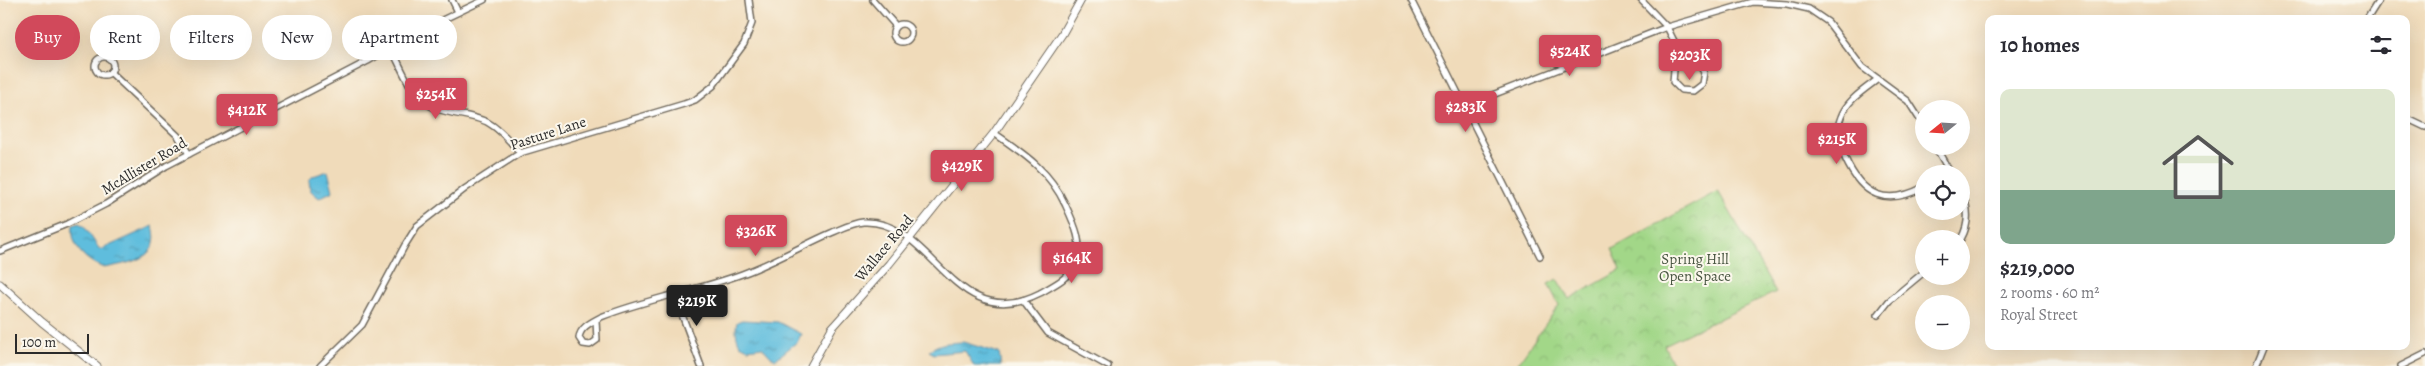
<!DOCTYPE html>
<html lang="en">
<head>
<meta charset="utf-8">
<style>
	body { margin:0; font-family:Alegreya,serif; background:#f2f2f3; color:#2b2b33; height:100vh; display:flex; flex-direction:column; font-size:19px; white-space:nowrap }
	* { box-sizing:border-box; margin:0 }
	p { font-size:16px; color:#7c7c81 }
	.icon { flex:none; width:28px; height:28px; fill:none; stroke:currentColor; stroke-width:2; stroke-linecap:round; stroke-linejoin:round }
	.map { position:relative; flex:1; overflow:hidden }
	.panel { position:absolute; left:1985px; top:15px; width:425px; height:335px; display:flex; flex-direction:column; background:#fff; border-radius:10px; box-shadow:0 5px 20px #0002 }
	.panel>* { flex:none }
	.banner { position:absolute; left:15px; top:15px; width:475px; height:45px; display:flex; gap:10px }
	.needle { width:32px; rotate:252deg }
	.buttons { position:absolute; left:1915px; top:100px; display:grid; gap:10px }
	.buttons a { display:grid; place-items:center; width:55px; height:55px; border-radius:50%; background:#fff; box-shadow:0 5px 20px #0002; font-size:25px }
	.scale { position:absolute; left:15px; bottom:12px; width:74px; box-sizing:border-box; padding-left:5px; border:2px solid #2b2b2b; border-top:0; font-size:14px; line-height:18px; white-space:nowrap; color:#2b2b2b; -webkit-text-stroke:4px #fbf7ec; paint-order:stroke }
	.price { position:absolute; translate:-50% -42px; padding:0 11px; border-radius:5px; background:#d1495b; color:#fff; font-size:16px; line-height:32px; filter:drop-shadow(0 1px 2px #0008) }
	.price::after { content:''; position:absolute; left:50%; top:30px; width:15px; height:11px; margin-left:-8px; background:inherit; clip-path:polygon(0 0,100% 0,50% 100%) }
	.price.current { background:#222; color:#fff }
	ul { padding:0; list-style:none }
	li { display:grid; align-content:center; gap:10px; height:265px; padding:0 15px }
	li+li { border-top:1px solid #e1e1e2 }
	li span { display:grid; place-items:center; height:155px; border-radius:10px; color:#555 }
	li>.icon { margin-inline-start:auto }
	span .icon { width:90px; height:90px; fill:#fffc; stroke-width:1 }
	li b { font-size:21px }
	h2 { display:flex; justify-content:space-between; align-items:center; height:60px; padding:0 15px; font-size:21px }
	.chip { padding:0 18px; border-radius:22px; background:#fff; box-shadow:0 5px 20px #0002; font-size:18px; line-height:45px }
	.chip.current { background:#d1495b; color:#fff }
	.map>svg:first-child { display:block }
</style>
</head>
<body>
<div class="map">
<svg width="2425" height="366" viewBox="0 0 2425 366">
	<defs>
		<pattern id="park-crowns" width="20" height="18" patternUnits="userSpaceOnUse" patternTransform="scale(1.25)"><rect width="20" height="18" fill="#a2d788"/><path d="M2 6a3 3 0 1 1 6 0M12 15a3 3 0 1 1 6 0" fill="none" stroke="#8cb976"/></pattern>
		<pattern id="water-ripples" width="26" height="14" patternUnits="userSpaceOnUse" patternTransform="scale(1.25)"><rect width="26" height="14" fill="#5fbddd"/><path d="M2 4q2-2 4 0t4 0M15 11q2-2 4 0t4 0" fill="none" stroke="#4f9ab3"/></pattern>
	</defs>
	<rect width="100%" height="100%" fill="#fbf7ec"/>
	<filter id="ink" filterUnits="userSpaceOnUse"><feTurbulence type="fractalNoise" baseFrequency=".02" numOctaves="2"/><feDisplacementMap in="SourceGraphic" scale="10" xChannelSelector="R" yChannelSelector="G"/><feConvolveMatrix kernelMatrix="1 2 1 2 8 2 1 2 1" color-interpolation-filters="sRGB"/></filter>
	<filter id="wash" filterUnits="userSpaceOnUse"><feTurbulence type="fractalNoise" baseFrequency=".0096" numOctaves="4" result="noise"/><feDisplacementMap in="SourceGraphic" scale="20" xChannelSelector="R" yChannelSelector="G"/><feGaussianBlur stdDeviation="1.12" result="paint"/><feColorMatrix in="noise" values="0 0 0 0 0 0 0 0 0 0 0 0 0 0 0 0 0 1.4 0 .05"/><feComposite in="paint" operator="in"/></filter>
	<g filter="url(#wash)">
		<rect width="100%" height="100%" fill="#f0dbba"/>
		<polygon fill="url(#park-crowns)" stroke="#66815a" points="1718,191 1776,292 1664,345 1674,366 1516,366 1559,305 1548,284 1557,279 1569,299 1621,270 1612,249"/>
		<g fill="url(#water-ripples)" stroke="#457484">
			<polygon points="328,171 333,191 319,198 310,190 309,180 313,176"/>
			<path d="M79 223 84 226 100 250 153 226C163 259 129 263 104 268 85 261 70 246 73 225Z"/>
			<path d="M742 320 778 322 801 334 798 341 776 359 771 357 762 347 748 349 740 345C736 336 735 331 737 322Z"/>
			<path d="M963 342 999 353 1001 366H974L965 351 934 354 929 351C939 342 950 343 963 342Z"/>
		</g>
	</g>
	<g filter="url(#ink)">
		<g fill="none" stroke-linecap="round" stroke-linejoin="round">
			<g stroke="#70695d" stroke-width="8">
				<g id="street">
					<polyline points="452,0 458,12"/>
					<polyline points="873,0 896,26"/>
					<polyline points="1411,0 1540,256"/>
					<polyline points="1641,0 1667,27 1676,45 1673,82 1681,90 1693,91 1702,84 1704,72 1698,63 1676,45"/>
					<polyline points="2367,19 2379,0"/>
					<circle cx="902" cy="33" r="9"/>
					<path d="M391 48C400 64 408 88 422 100 440 116 466 112 487 122 500 129 511 142 520 153"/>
					<circle cx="104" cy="66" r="9"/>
					<polyline points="110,72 178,136 189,154"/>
					<path d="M1878 79C1864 90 1847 100 1841 117 1835 131 1839 145 1845 158 1862 196 1886 207 1924 187"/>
					<polyline points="1464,106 1667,27 1753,2 1787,4 1809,9 1828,22 1862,67 1908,101 1924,126"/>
					<polyline points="2406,118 2425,127"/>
					<polyline points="1935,146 1951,174"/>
					<path d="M1961 239C1970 223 1969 207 1961 191"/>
					<polyline points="0,251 67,224 106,204 166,166 368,61 417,32 484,0"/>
					<polyline points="675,296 701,366"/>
					<polyline points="1023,300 1048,333 1108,366"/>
					<polyline points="1878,315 1889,301 1924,272"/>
					<path d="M596 320 597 340 590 345 583 344 579 338C580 327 592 322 601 317 646 299 696 291 742 274 773 263 801 246 831 233 841 229 852 223 863 222 933 218 953 337 1040 293 1052 286 1068 279 1075 265 1085 245 1074 223 1065 204 1049 170 1024 154 994 133"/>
					<polyline points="320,366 362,325 405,245 417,226 466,188 520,153 684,104 695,100 713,86 744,44 752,23 749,0"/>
					<polyline points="2256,366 2264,346"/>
					<polyline points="2401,366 2425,354"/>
				</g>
			</g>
			<g stroke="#70695d" stroke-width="9">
				<g id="secondary">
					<polyline points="0,284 42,322 97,366"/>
					<polyline points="811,366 832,328 889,264 994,133 1062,34 1081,0"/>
				</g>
			</g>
			<use href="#street" stroke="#fff" stroke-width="5"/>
			<use href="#secondary" stroke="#fff" stroke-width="7"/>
		</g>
	</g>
	<g text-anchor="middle" stroke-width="4" stroke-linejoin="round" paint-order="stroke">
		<g font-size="15" fill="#2b2b2b" stroke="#fbf7ec">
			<text transform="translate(548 133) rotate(-18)" y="5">Pasture Lane</text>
			<text transform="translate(144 166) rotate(-31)" y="5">McAllister Road</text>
			<text transform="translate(884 248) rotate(-50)" y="5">Wallace Road</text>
		</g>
		<g font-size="15" fill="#495642" stroke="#fbf7ec">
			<text x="1695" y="264">Spring Hill<tspan x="1695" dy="17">Open Space</tspan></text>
		</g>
	</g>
</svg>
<div class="buttons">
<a><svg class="needle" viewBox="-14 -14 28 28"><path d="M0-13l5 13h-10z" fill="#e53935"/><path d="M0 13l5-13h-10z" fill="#7c7c81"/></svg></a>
<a><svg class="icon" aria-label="locate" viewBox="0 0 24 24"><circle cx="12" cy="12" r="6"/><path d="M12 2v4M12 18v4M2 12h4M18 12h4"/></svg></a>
<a>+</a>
<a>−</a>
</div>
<div class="scale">100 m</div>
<b class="price" style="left:1570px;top:77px">$524K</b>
<b class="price" style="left:1690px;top:81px">$203K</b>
<b class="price" style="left:436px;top:120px">$254K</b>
<b class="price" style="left:1466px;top:133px">$283K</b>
<b class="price" style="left:247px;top:136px">$412K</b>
<b class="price" style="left:1837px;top:165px">$215K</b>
<b class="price" style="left:962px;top:192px">$429K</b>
<b class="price" style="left:756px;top:257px">$326K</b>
<b class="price" style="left:1072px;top:284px">$164K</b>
<b class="price current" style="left:697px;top:327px">$219K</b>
<div class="banner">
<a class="chip current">Buy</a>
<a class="chip">Rent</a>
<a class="chip">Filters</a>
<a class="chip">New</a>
<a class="chip">Apartment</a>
</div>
<section class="panel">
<h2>10 homes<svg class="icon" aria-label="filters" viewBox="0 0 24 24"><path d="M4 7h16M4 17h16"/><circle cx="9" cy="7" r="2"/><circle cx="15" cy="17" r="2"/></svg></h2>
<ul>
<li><span style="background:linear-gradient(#dfe7d0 65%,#7fa58c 0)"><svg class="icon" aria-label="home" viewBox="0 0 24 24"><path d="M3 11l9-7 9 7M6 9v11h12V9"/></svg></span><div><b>$219,000</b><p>2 rooms · 60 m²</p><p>Royal Street</p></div></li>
</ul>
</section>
</div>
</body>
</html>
